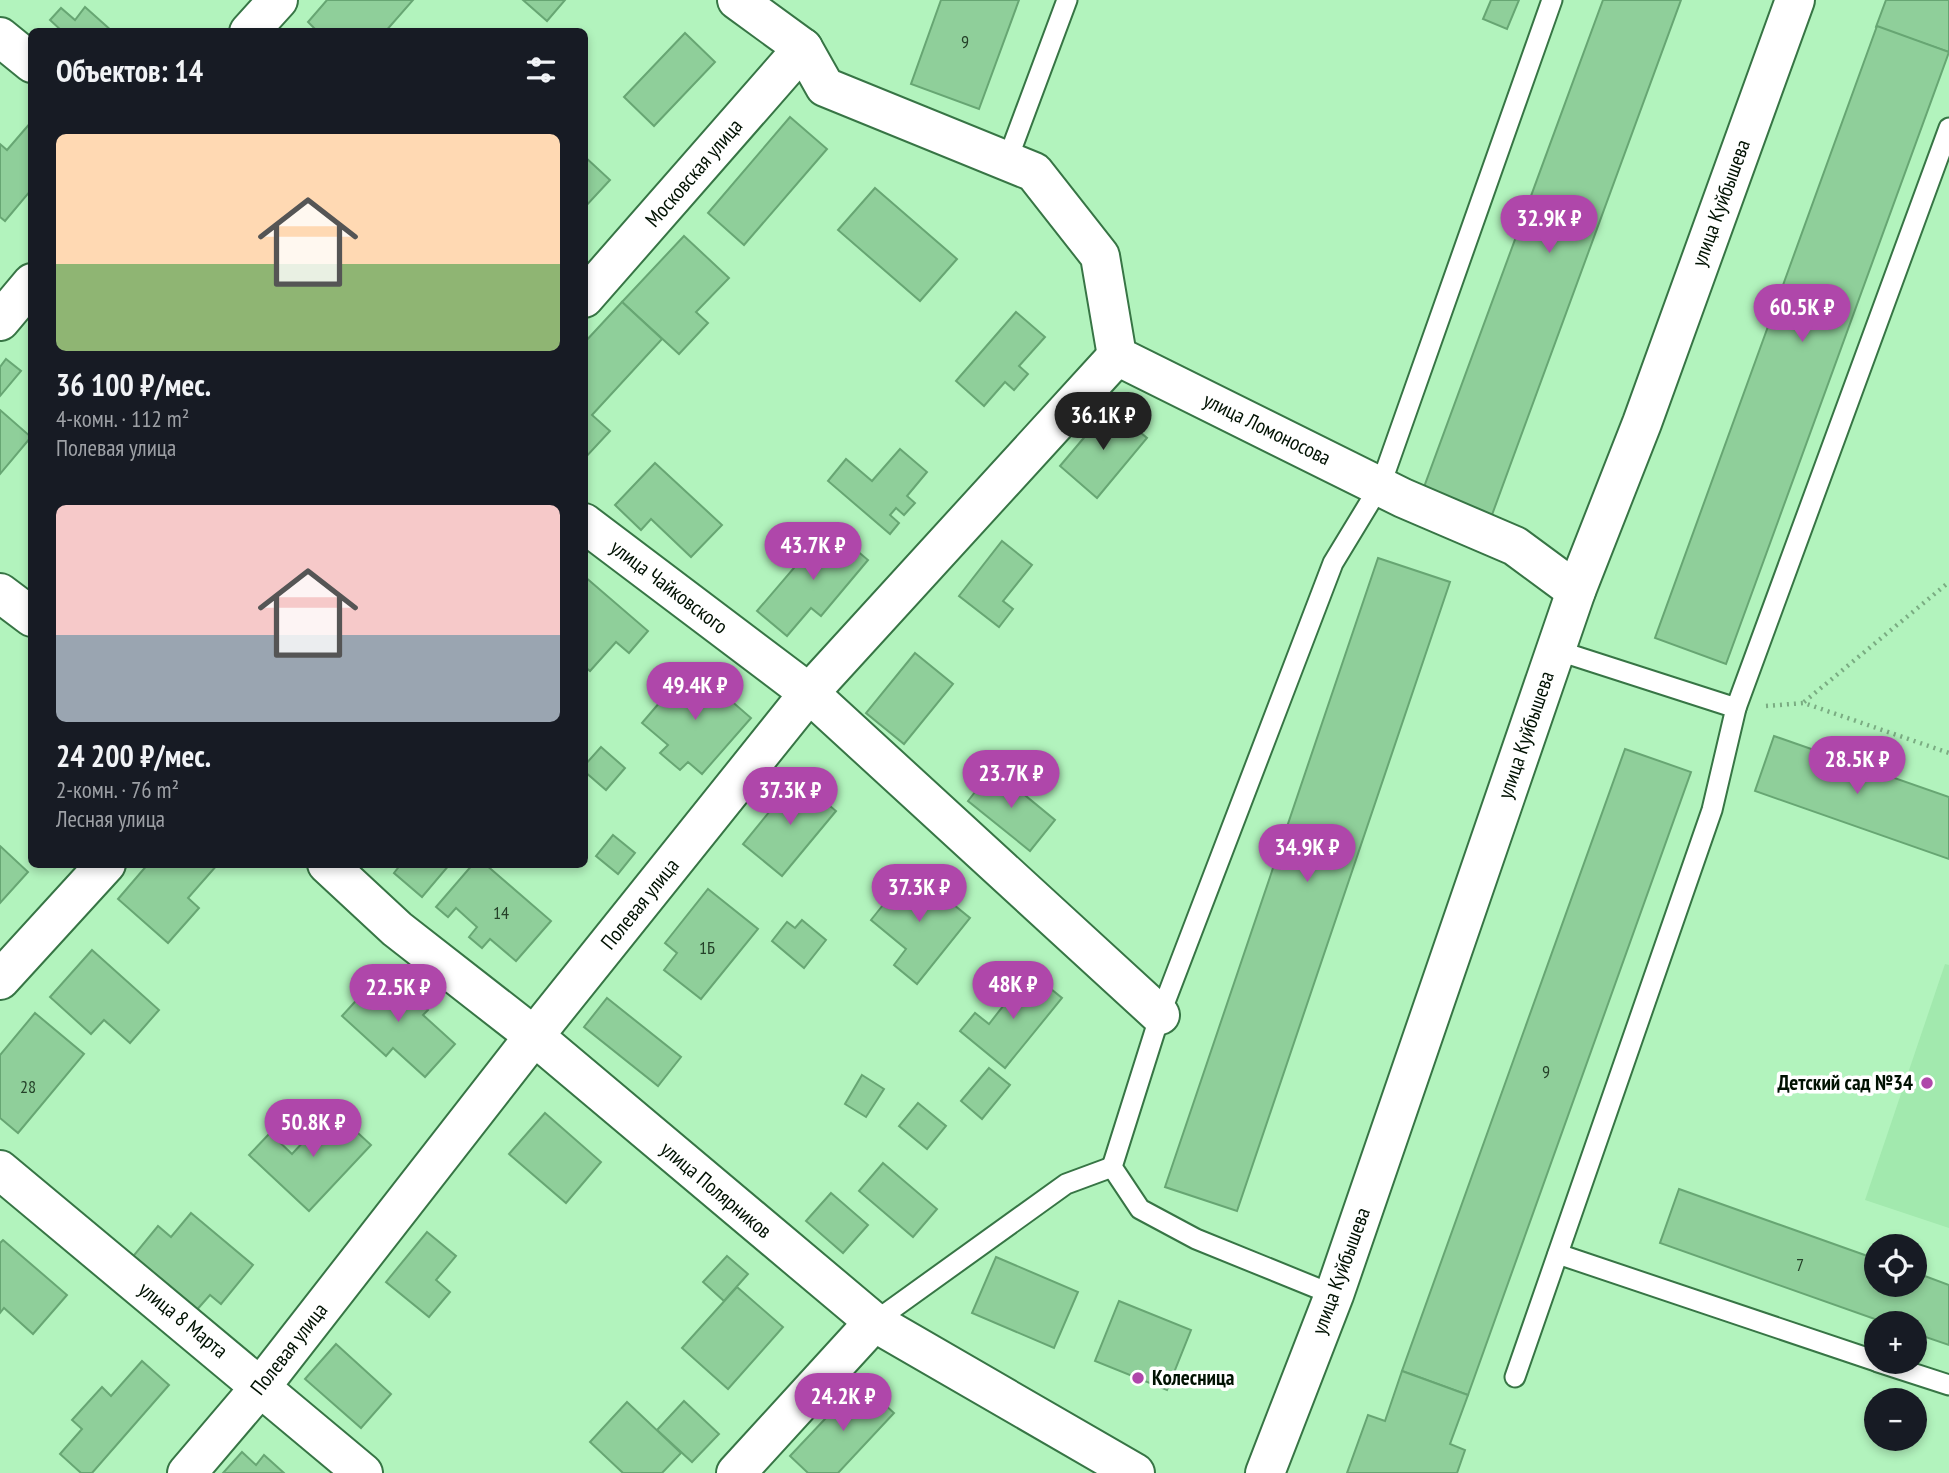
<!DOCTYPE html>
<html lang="ru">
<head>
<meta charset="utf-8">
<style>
	body { margin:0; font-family:"PT Sans Narrow",sans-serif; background:#20242c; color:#f1f3f6; height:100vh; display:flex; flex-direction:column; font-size:26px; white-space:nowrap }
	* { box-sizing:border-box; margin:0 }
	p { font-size:23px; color:#9ea1a6 }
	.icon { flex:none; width:38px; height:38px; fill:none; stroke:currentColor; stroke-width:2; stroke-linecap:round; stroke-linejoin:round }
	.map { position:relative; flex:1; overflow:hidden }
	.sheet { position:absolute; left:28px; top:28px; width:560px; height:840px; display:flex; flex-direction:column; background:#171b24; border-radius:10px; box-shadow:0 4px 10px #0003 }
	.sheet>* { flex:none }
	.controls { position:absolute; left:1864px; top:1234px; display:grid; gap:14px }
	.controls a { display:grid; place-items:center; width:63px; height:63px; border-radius:50%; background:#171b24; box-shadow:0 4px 10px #0003; font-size:35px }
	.price { position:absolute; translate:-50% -60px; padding:0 16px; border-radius:24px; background:#af47aa; color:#fff; font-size:23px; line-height:46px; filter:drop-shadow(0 2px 4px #0008) }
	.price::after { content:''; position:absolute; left:50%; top:42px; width:21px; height:16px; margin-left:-10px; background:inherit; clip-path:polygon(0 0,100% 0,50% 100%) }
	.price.active { background:#222; color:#fff }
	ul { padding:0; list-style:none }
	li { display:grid; align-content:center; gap:14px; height:371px; padding:0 28px }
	li span { display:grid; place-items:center; height:217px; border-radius:10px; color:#555 }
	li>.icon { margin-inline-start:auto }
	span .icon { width:126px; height:126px; fill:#fffc; stroke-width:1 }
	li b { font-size:30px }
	h2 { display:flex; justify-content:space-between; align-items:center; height:84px; padding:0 28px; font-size:30px }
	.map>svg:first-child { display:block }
</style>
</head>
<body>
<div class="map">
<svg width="1949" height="1473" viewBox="0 0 1949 1473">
	<rect width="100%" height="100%" fill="#b2f3bd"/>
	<polygon fill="#a2e9ae" points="1945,964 1949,965 1949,1228 1865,1200"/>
	<g fill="#8fcf9a" stroke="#67a673" stroke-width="2">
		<polygon points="327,0 413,0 385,32 318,32 308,22"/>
		<polygon points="523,0 565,0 547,21"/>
		<polygon points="941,0 1019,0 979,109 911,84"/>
		<polygon points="1491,0 1519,0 1507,29 1483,19"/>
		<polygon points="1603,0 1681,0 1489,523 1420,498"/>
		<polygon points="1886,0 1949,0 1949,52 1876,27"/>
		<polygon points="85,7 113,32 63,32 50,20 61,8 75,20"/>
		<polygon points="1877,26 1949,52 1726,664 1655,638"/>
		<polygon points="685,33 715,62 654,126 624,97"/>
		<polygon points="790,117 827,149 744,245 708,213"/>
		<polygon points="32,121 32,189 5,221 0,217 0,144 7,150"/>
		<polygon points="584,156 610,180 584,208"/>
		<polygon points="875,188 957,259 920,301 838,230"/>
		<polygon points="684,236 729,278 696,312 708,323 679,354 622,302"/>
		<polygon points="622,302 662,339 592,415 610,431 584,459 584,343"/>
		<polygon points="1016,312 1045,337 1019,366 1028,374 1014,390 1005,382 984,406 956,381"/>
		<polygon points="6,359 21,371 0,396 0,367"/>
		<polygon points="1110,407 1147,438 1097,498 1060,466"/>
		<polygon points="0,410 31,437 0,474"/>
		<polygon points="900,449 927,472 907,496 915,503 904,515 896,508 890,515 899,523 890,534 828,481 846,459 872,481"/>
		<polygon points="655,463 722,525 691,557 651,519 641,530 615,505"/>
		<polygon points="829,527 868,560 821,616 811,608 787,636 757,611"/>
		<polygon points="1002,541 1032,565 1003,601 1013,609 999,627 959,596"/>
		<polygon points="1378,558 1450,582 1237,1211 1165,1187"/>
		<polygon points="584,576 648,631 629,653 616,642 590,671 584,666"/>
		<polygon points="915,653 953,684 904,744 866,713"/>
		<polygon points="691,666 751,718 702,774 688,762 680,770 660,753 668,745 642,723"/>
		<polygon points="1774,736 1949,797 1949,859 1755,791"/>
		<polygon points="601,747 625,768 606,790 584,771 584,766"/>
		<polygon points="1625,749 1691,772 1468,1395 1402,1371"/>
		<polygon points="993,769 1055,820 1030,851 968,801"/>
		<polygon points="797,778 836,811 782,876 743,844"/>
		<polygon points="613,835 635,853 618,874 596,856"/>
		<polygon points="0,846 28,872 0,903"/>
		<polygon points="148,864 218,864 188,898 199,908 168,943 118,899"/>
		<polygon points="401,864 450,864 422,897 394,873"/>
		<polygon points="473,864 485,864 551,921 516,961 490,939 482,948 469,937 477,927 456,908 448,917 436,907"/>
		<polygon points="911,870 970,918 917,984 894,965 906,949 871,920"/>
		<polygon points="708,889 758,929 701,999 664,970 677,953 665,943"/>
		<polygon points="802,920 826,940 804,968 772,941 787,922 795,928"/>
		<polygon points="92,950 159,1010 130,1043 104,1020 91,1034 50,997"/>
		<polygon points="384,970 428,1010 423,1015 455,1044 425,1077 393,1048 386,1056 342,1016"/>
		<polygon points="1030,972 1062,998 1005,1068 960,1031 975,1013 989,1024"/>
		<polygon points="607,998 681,1057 658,1086 584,1027"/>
		<polygon points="35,1013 84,1054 18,1133 0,1118 0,1055"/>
		<polygon points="989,1068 1010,1085 982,1119 961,1101"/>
		<polygon points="862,1075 884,1089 866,1117 845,1104"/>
		<polygon points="918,1103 946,1126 927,1149 899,1126"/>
		<polygon points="333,1110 371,1145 309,1211 249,1155 270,1133 292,1154"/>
		<polygon points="545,1113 601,1162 566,1203 509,1154"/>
		<polygon points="883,1163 937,1209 913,1237 859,1191"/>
		<polygon points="1679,1189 1876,1259 1876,1284 1914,1284 1914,1272 1949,1285 1949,1345 1914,1333 1914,1323 1886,1323 1660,1243"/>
		<polygon points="831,1193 868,1225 843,1253 806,1221"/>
		<polygon points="191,1213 253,1265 221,1304 210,1295 194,1313 130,1260 158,1226 171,1237"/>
		<polygon points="427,1232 456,1256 436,1280 450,1292 429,1317 386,1282"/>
		<polygon points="3,1240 67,1295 33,1334 4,1308 0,1313 0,1243"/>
		<polygon points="727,1256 748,1274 724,1301 703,1282"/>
		<polygon points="996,1257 1078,1292 1054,1348 972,1313"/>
		<polygon points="737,1287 783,1327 728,1389 682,1348"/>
		<polygon points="1119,1301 1191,1330 1167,1390 1095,1361"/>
		<polygon points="336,1344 391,1394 361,1428 305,1379"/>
		<polygon points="142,1361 169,1385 92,1473 81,1473 60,1454 82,1429 72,1420 102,1387 111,1396"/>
		<polygon points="1402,1371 1468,1395 1450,1444 1465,1450 1457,1473 1347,1473 1368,1415 1385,1421"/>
		<polygon points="860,1382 894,1413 838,1473 808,1473 790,1456"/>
		<polygon points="684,1401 719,1434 692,1462 657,1430"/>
		<polygon points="627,1402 681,1453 662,1473 623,1473 590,1442"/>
		<polygon points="242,1452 256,1465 264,1455 284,1473 223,1473"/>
	</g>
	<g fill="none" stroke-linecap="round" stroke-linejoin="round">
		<g stroke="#377545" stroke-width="23">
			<g id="lane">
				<polyline points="1007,161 1067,0"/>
				<polyline points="1736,708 1949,128"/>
				<polyline points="1558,1254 1876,1361"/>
				<polyline points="1334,1295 1196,1239 1140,1209 1112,1167 1160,1015 1333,563 1381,484 1552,0"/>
				<polyline points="874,1322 1066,1184 1112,1167"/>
				<polyline points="1878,1362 1949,1385"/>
				<polyline points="1515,1377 1712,810 1736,708 1556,650"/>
			</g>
		</g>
		<g stroke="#377545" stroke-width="42">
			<g id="street">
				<polyline points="737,0 803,48 825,87 1034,172 1100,256 1117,356 1403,498 1515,546 1576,591"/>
				<polyline points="249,32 278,0"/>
				<polyline points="0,37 32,63"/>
				<polyline points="584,298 803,48"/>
				<polyline points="0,321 32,283"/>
				<polyline points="584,523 809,693 1160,1015"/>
				<polyline points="0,593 32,617"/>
				<polyline points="327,864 397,929 534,1036 874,1322 1135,1473"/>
				<polyline points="0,980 106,864"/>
				<polyline points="0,1170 363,1473"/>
				<polyline points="187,1473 262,1385 534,1036 809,693 1117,356"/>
				<polyline points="736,1473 874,1322"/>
				<polyline points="1265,1473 1334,1295 1576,591 1642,423 1795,0"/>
			</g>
		</g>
		<g stroke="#7aac82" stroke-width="4.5" stroke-dasharray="2 5" stroke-linecap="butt">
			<polyline points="1804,702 1949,582"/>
			<polyline points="1766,706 1804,703 1949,753"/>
		</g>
		<use href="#lane" stroke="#fff" stroke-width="19"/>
		<use href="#street" stroke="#fff" stroke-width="38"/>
	</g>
	<g fill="#af47aa" stroke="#fff" stroke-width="2.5">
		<circle cx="1927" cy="1083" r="7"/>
		<circle cx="1138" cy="1378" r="7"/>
	</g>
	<g text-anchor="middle" stroke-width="7" stroke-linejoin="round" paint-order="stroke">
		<g font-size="18" fill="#244028">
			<text x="965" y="48">9</text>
			<text x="501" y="919">14</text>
			<text x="707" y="954">1Б</text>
			<text x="1546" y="1078">9</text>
			<text x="28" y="1093">28</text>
			<text x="1800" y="1271">7</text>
		</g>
		<g font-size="21" fill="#001102" stroke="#fff">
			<text transform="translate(694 173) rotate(-49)" y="7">Московская улица</text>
			<text transform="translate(1721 203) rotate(-70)" y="7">улица Куйбышева</text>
			<text transform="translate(1267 429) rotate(26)" y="7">улица Ломоносова</text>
			<text transform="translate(669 587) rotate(37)" y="7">улица Чайковского</text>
			<text transform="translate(1526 735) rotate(-71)" y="7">улица Куйбышева</text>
			<text transform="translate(640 904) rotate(-51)" y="7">Полевая улица</text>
			<text transform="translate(716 1190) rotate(40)" y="7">улица Полярников</text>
			<text transform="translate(1341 1271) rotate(-70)" y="7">улица Куйбышева</text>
			<text transform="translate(183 1320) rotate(39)" y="7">улица 8 Марта</text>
			<text transform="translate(289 1349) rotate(-52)" y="7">Полевая улица</text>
		</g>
		<g font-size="21" font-weight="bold" fill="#001102" stroke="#fff" text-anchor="end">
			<text x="1913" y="1090">Детский сад №34</text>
			<text x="1152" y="1385" text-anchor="start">Колесница</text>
		</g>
	</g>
</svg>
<div class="controls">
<a><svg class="icon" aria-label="locate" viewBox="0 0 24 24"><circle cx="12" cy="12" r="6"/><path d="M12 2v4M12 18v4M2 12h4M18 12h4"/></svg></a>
<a>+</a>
<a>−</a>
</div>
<b class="price" style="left:1549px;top:255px">32.9K ₽</b>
<b class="price" style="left:1802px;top:344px">60.5K ₽</b>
<b class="price active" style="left:1103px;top:452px">36.1K ₽</b>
<b class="price" style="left:813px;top:582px">43.7K ₽</b>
<b class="price" style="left:695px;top:722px">49.4K ₽</b>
<b class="price" style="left:1857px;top:796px">28.5K ₽</b>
<b class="price" style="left:1011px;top:810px">23.7K ₽</b>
<b class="price" style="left:790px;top:827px">37.3K ₽</b>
<b class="price" style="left:1307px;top:884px">34.9K ₽</b>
<b class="price" style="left:919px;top:924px">37.3K ₽</b>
<b class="price" style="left:1013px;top:1021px">48K ₽</b>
<b class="price" style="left:398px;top:1024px">22.5K ₽</b>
<b class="price" style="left:313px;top:1159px">50.8K ₽</b>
<b class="price" style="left:843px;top:1433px">24.2K ₽</b>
<section class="sheet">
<h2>Объектов: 14<svg class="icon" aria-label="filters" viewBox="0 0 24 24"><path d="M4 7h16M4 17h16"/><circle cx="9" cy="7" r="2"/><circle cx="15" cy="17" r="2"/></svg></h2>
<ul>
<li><span style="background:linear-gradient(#ffd9b3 60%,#8fb573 0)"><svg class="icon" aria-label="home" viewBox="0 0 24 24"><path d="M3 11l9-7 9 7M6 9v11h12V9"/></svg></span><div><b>36 100 ₽/мес.</b><p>4-комн. · 112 m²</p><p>Полевая улица</p></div></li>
<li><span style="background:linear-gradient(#f6c9c9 60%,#9aa5b1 0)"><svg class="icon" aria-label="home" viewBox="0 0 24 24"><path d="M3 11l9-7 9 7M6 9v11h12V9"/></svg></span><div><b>24 200 ₽/мес.</b><p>2-комн. · 76 m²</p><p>Лесная улица</p></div></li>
</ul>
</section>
</div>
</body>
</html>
